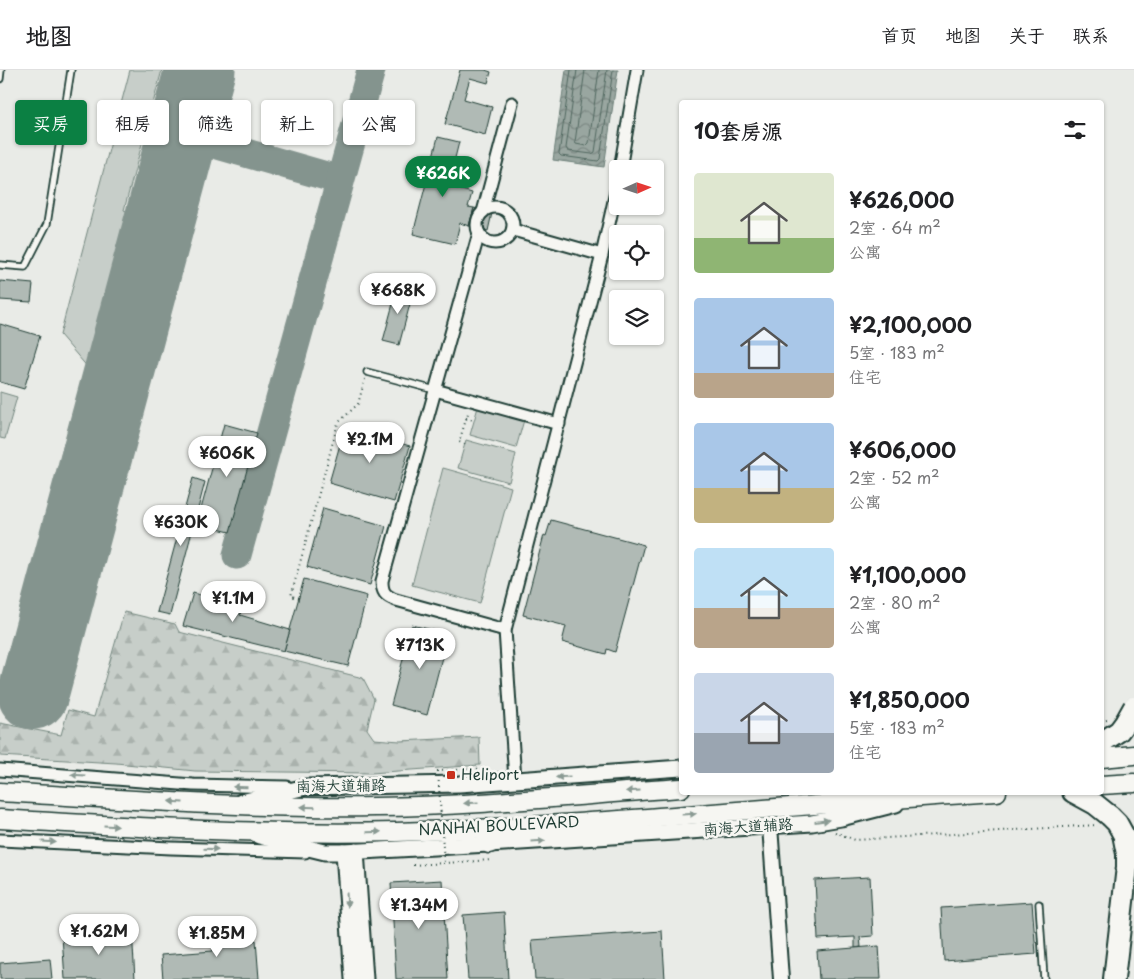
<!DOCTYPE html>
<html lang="zh">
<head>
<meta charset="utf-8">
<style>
	body { margin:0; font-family:"Playpen Sans","LXGW WenKai TC",sans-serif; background:#f2f2f2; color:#202124; height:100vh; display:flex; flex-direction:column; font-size:19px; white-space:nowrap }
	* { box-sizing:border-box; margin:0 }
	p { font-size:16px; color:#757577 }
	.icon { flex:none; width:28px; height:28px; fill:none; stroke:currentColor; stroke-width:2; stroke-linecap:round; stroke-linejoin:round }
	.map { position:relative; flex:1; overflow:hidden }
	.side { position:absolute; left:679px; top:30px; width:425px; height:695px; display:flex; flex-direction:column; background:#fff; border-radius:5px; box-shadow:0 1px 4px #0004 }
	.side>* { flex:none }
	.banner { position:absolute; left:15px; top:30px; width:475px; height:45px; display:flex; gap:10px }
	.needle { width:32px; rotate:87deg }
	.controls { position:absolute; left:609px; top:90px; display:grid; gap:10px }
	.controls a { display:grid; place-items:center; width:55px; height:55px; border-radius:5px; background:#fff; box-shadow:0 1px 4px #0004; font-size:25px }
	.price { position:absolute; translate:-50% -42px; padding:0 11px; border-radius:18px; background:#fff; color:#222; font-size:16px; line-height:32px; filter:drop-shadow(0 1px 2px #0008) }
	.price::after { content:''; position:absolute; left:50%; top:30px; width:15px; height:11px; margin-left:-8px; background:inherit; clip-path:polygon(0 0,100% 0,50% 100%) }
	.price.on { background:#0b8043; color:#fff }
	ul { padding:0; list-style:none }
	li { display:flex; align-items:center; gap:15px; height:125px; padding:0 15px }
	li span { display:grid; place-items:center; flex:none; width:140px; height:100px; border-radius:5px; color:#555 }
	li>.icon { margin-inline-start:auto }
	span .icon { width:60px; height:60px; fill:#fffc; stroke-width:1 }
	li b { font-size:21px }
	h2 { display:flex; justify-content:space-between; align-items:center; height:60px; padding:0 15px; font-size:21px }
	.chip { padding:0 18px; border-radius:5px; background:#fff; box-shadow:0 1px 4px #0004; font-size:18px; line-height:45px }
	.chip.on { background:#0b8043; color:#fff }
	header { display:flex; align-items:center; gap:30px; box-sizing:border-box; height:70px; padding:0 25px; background:#fff; border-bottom:1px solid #e0e0e0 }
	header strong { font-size:24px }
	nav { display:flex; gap:28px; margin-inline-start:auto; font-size:18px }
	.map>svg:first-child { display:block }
</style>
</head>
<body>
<header>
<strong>地图</strong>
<nav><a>首页</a><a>地图</a><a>关于</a><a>联系</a></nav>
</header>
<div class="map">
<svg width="1134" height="909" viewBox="0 0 1134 909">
	<defs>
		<pattern id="forest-firs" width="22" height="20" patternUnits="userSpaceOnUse" patternTransform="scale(1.25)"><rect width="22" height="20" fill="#c7cec9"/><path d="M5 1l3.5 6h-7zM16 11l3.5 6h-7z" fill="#aab2ad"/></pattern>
		<pattern id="water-waves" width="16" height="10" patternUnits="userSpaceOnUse" patternTransform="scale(1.25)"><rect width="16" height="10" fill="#99a6a0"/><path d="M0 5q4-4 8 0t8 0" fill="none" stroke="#7c8883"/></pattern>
	</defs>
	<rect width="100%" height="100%" fill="#e9ebe7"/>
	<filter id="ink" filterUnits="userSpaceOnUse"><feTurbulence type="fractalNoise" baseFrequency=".02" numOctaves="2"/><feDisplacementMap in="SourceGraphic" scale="10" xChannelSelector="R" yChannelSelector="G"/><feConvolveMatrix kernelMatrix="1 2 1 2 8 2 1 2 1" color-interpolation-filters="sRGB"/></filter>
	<g filter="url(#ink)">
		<g fill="#c7cec9" stroke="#73867e">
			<polygon points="130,0 162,0 124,140 144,149 101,313 60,265"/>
			<polygon points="0,322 17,327 5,369 0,368"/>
			<polygon points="478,337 524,350 516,378 470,365"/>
			<polygon points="466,370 516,384 509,412 458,398"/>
			<polygon points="443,398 511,417 480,533 412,515"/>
		</g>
		<polygon fill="url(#forest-firs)" stroke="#73867e" points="124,542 175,554 179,562 363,608 374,629 367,659 374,669 400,671 479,667 480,695 371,703 195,701 116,693 0,686 0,653 61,665 68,640 94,647"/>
		<polygon fill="url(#water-waves)" stroke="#687c75" points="566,0 618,0 604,97 553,90"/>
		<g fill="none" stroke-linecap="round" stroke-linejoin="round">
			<g stroke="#50675f" stroke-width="1">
				<polyline points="571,0 559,84 561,86 598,91 600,89 613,0"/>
				<polyline points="577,0 566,78 568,81 592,84 595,82 607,0"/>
				<polyline points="585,0 575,72 576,74 586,76 589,73 599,0"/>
			</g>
			<g stroke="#84948e" stroke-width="29">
				<polyline points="183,65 340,110"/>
				<polyline points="237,485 371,0"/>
			</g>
			<polyline stroke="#84948e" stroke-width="71" points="33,624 200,0"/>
		</g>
		<g fill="#b0bab5" stroke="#1f3d34">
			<polygon points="460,0 485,0 491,2 488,13 470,8 464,29 492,37 485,65 445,54"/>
			<polygon points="438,67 459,72 448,116 472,123 468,137 474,138 469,156 460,153 455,174 413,164"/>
			<polygon points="474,138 492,143 488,161 469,156"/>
			<polygon points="0,211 33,214 31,232 0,230"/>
			<polygon points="398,215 414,219 399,275 383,271"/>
			<polygon points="0,254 40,266 24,319 0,312"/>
			<polygon points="224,354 257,363 230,462 197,454"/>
			<polygon points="345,357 410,376 394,432 329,413"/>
			<polygon points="193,408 205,412 170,545 157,542"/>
			<polygon points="323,438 386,456 370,515 307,497"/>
			<polygon points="551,450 644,475 615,582 607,579 606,584 562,572 566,556 523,545 544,465 546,466"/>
			<polygon points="304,509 367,526 348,596 284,581"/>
			<polygon points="193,523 242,537 240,545 290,560 284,581 183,556"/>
			<polygon points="412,555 448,564 427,645 391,635"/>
			<polygon points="870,807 873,866 860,867 861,877 855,878 855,867 818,869 815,810"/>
			<polygon points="442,810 448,909 396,909 391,813"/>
			<polygon points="1032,832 1036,884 944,891 941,838"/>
			<polygon points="504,842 508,909 468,909 463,845"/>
			<polygon points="243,853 244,871 256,870 259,909 163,909 161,885 213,881 211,855"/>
			<polygon points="132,861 135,909 65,909 62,866"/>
			<polygon points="662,861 665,909 535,909 532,870"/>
			<polygon points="879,876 881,909 819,909 817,881"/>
			<polygon points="50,889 52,909 0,909 0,893"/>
		</g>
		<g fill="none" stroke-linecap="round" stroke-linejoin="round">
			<g stroke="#1f3d34" stroke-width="9">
				<g id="service">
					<polyline points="0,9 1,0"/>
					<polyline points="0,195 25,197 47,154 71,0"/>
					<polyline points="367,302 435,320"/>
					<polyline points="1039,834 1044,909"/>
				</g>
			</g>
			<g stroke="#1f3d34" stroke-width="15">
				<g id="minor">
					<polyline points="620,99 637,0"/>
					<circle cx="495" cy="155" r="18"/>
					<polyline points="483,142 512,33"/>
					<polyline points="513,160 602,185"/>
					<path d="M479 163 382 511C382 522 385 526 396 530L505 560"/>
					<polyline points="435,320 559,354"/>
					<polyline points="0,700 193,715 287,717"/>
					<polyline points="515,710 505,560 602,185 618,113"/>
					<polyline points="0,770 171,778 305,782"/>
				</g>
			</g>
			<g stroke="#1f3d34" stroke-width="18">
				<polyline id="tertiary" points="770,756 781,909"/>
			</g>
			<g stroke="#1f3d34" stroke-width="19">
				<g id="secondary">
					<polyline points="241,732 306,717 459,714 681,698"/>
					<polyline points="259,766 325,782 344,782 489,774 812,753 841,748 896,734"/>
					<polyline points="356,781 365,909"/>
					<polyline points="344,782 353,909"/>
				</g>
			</g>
			<g stroke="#1f3d34" stroke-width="21">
				<g id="primary">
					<polyline points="1101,688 1134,685"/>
					<polyline points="1101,715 1134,713"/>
					<path d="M0 722C125 729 250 739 375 737 476 736 580 725 681 718"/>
					<path d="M0 749C132 757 264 765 396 762 597 756 797 734 997 722"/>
					<polyline points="489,774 523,760"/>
				</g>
			</g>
			<g stroke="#1f3d34" stroke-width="24">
				<g id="motorway">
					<polyline points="1101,673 1119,661 1125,653"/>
					<polyline points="1073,722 1095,734 1110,746"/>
					<polyline points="1114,909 1127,797 1127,784 1123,764"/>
				</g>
			</g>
			<g stroke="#1f3d34" stroke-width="2" stroke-dasharray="1 4" stroke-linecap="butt">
				<polyline points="466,348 474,350"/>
				<polyline points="465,374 459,372 469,340"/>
				<polyline points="299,528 291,526 338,353 358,334 365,309"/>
				<polyline points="1101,651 1107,650"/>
				<polyline points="437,701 489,698"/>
				<polyline points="835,762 855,770 1096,755"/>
				<polyline points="413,795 492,790"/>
			</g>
			<use href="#service" stroke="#f6f6f2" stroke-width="5.5"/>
			<use href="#minor" stroke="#f6f6f2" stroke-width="11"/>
			<use href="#tertiary" stroke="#f6f6f2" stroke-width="14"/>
			<use href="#secondary" stroke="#f6f6f2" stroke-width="15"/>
			<use href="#primary" stroke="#f6f6f2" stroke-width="18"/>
			<use href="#motorway" stroke="#f6f6f2" stroke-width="20"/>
			<g stroke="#1f3d34" stroke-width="24" stroke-linecap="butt">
				<g id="motorway-bridge">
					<polyline points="1125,653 1134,637"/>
					<polyline points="1110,746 1117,753 1123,764"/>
				</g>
			</g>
			<polyline stroke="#1f3d34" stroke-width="2" stroke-dasharray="1 4" stroke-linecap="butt" points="438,701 444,793"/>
			<use href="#motorway-bridge" stroke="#f6f6f2" stroke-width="20"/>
		</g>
		<defs><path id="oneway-solid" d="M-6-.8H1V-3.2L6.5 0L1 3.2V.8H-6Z" transform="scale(1.25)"/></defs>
		<g fill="#8a9a93">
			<use href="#oneway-solid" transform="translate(78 705) rotate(-176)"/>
			<use href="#oneway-solid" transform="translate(563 707) rotate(176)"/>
			<use href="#oneway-solid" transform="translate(240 717) rotate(-178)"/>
			<use href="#oneway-solid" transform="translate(633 721) rotate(176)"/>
			<use href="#oneway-solid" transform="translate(176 732) rotate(-177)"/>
			<use href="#oneway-solid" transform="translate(471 733) rotate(176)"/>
			<use href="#oneway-solid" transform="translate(308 737) rotate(-179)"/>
			<use href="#oneway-solid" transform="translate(689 744) rotate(-4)"/>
			<use href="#oneway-solid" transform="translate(822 751) rotate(-8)"/>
			<use href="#oneway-solid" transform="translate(111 756) rotate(3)"/>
			<use href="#oneway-solid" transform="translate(374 762) rotate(-1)"/>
			<use href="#oneway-solid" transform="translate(538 771) rotate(-4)"/>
			<use href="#oneway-solid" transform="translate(49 772) rotate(3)"/>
			<use href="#oneway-solid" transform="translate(211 779) rotate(2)"/>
			<use href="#oneway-solid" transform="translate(347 830) rotate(86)"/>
		</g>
	</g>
	<rect fill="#c8321e" stroke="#f6f6f2" stroke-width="2" x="446" y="700" width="10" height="10" rx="2.5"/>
	<g text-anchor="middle" stroke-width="5" stroke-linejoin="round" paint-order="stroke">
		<g font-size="15" fill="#1f3d34" stroke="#f6f6f2" text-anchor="start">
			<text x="461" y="710">Heliport</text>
		</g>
		<g font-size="15" fill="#1f3d34" stroke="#f6f6f2">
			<text transform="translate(341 716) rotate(-1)" y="5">南海大道辅路</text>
			<text transform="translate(499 756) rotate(-3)" y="5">NANHAI BOULEVARD</text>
			<text transform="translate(748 757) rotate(-4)" y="5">南海大道辅路</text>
		</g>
	</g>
</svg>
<div class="controls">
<a><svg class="needle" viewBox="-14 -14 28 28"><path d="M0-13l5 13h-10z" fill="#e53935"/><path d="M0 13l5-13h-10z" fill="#757577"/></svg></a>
<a><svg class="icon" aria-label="locate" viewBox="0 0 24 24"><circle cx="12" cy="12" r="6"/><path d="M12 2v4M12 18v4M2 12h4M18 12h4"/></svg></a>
<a><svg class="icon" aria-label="layers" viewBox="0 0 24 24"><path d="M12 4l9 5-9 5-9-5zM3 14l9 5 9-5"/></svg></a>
</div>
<b class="price on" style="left:443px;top:128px">¥626K</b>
<b class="price" style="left:398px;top:245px">¥668K</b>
<b class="price" style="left:370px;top:394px">¥2.1M</b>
<b class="price" style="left:227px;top:408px">¥606K</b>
<b class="price" style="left:181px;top:477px">¥630K</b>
<b class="price" style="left:233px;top:553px">¥1.1M</b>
<b class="price" style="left:420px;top:600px">¥713K</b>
<b class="price" style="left:419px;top:860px">¥1.34M</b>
<b class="price" style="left:99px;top:886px">¥1.62M</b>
<b class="price" style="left:217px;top:888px">¥1.85M</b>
<div class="banner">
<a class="chip on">买房</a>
<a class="chip">租房</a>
<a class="chip">筛选</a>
<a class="chip">新上</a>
<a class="chip">公寓</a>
</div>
<section class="side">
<h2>10套房源<svg class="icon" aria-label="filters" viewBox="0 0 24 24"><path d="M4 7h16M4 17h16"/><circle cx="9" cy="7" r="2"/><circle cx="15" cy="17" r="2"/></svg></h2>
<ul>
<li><span style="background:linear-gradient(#dfe7d0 65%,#8fb573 0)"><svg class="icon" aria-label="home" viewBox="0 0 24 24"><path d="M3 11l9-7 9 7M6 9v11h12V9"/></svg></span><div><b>¥626,000</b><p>2室 · 64 m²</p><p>公寓</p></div></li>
<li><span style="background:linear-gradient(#a9c7e8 75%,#b9a48a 0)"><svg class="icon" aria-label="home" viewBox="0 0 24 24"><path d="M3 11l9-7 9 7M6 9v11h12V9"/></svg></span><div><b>¥2,100,000</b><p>5室 · 183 m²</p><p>住宅</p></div></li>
<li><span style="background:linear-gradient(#a9c7e8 65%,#c2b280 0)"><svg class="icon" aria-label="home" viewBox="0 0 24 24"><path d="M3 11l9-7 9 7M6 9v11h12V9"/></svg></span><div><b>¥606,000</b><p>2室 · 52 m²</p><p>公寓</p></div></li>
<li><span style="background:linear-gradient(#bfe0f5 60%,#b9a48a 0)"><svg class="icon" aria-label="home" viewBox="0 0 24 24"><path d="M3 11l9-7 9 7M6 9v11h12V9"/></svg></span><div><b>¥1,100,000</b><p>2室 · 80 m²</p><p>公寓</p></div></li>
<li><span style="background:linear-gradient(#c9d6e8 60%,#9aa5b1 0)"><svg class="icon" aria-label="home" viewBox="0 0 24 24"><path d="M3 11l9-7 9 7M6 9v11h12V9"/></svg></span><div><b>¥1,850,000</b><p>5室 · 183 m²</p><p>住宅</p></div></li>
</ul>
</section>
</div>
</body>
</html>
